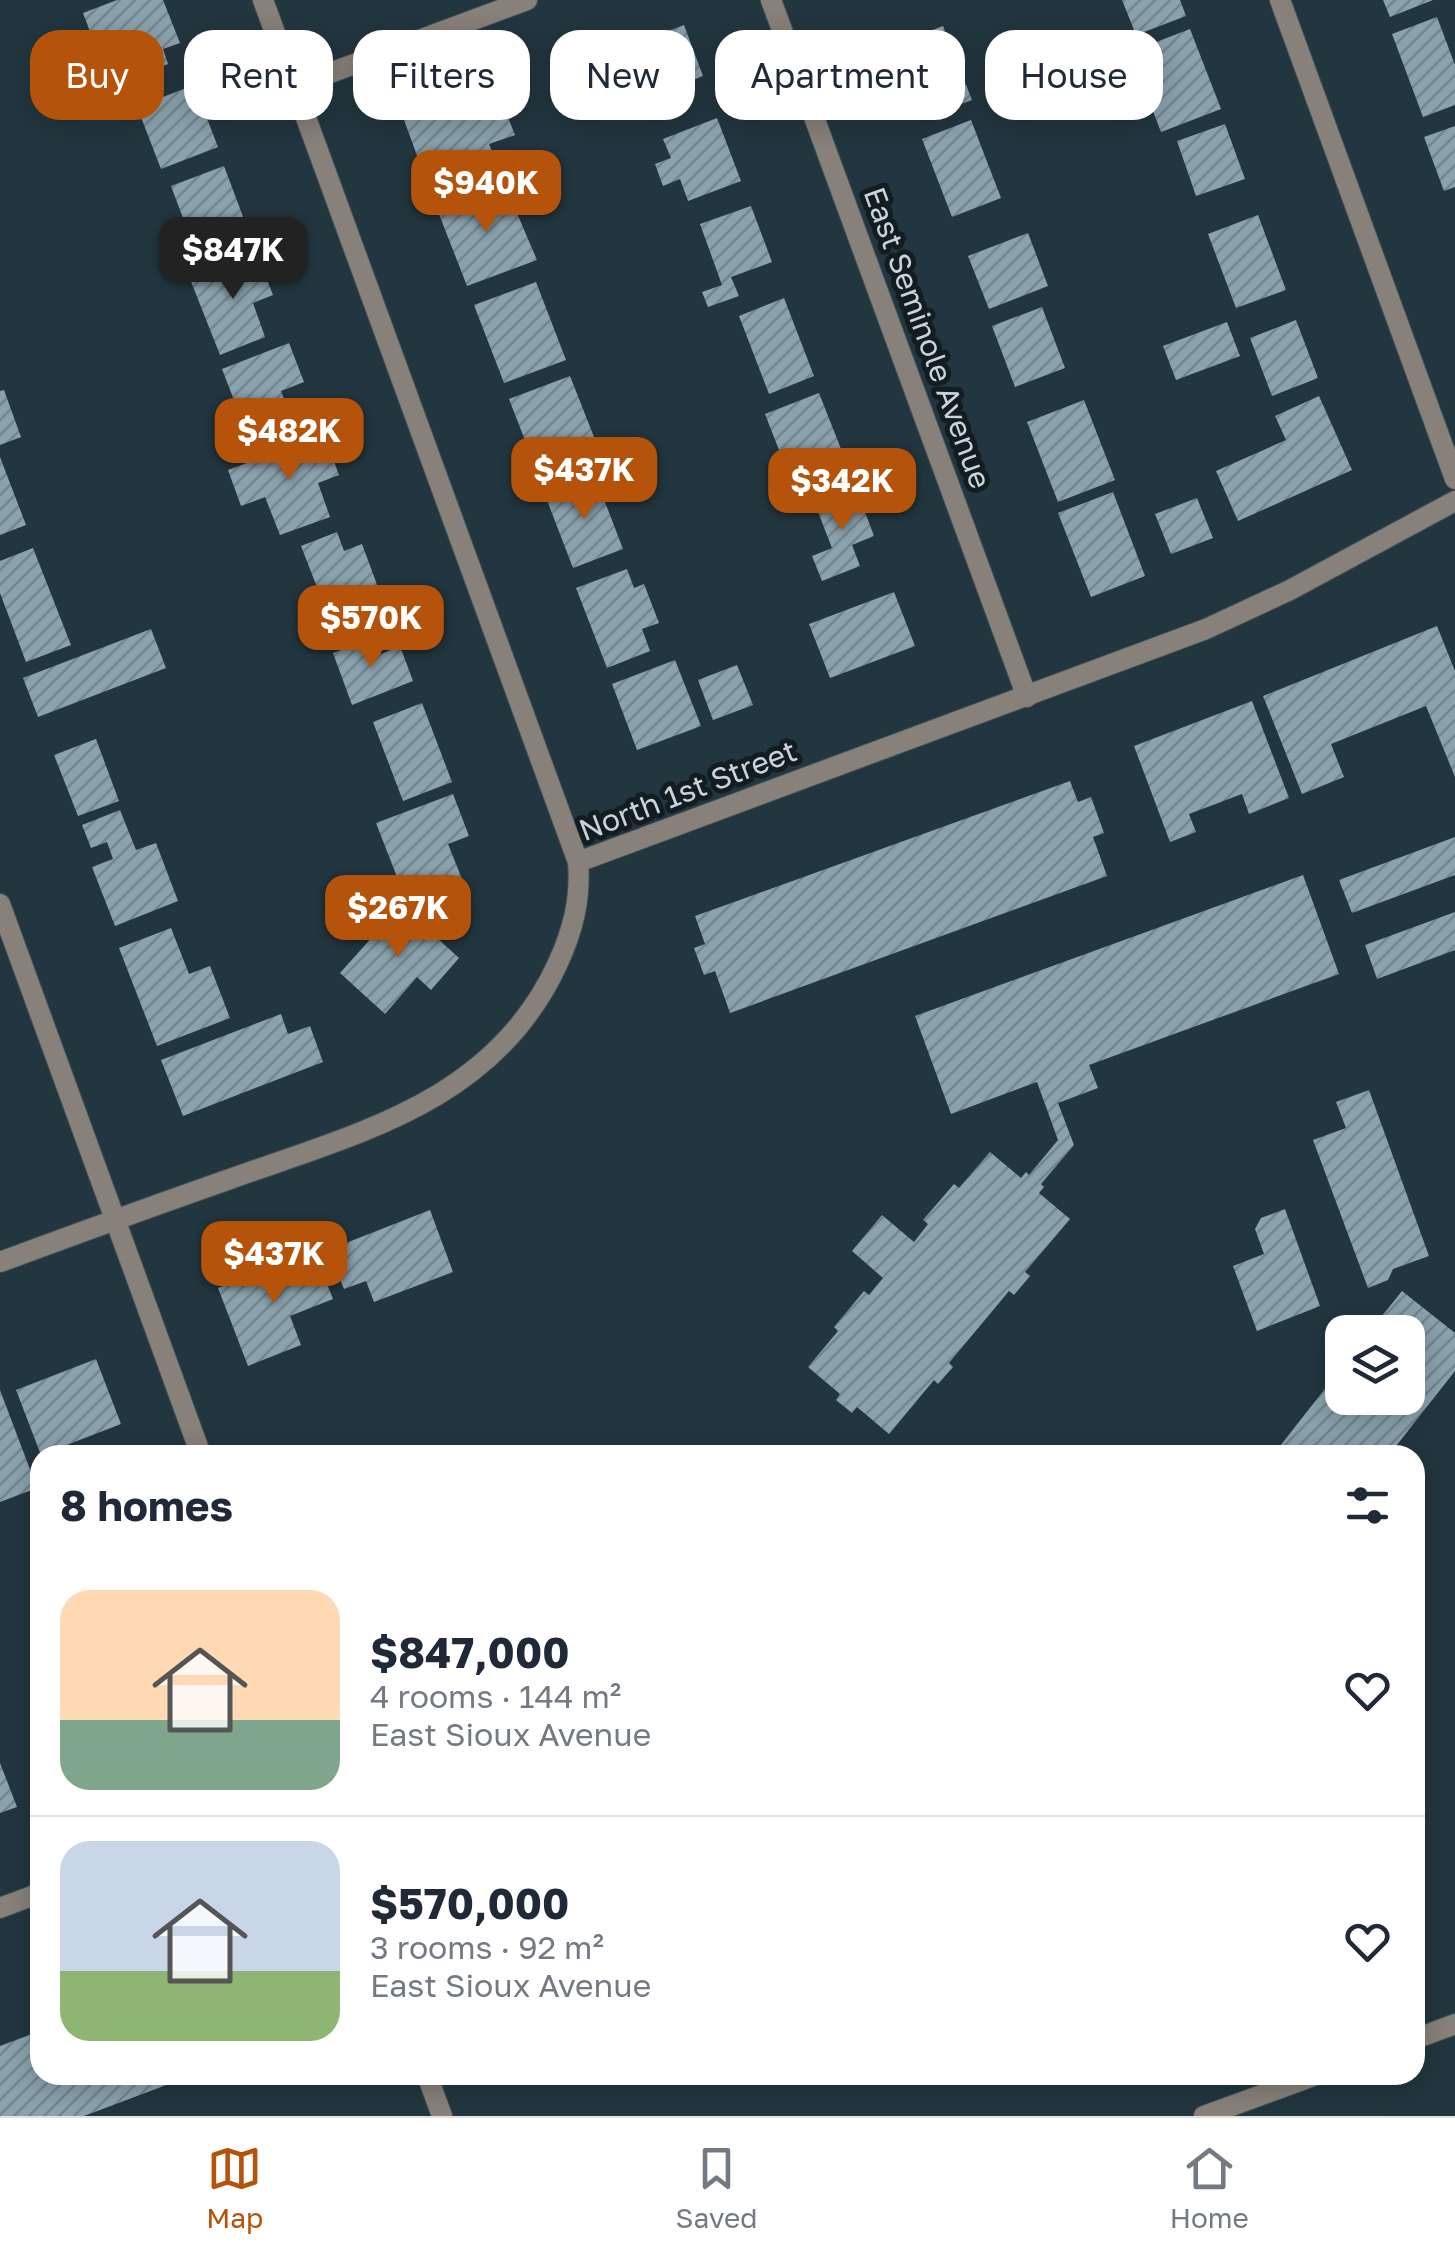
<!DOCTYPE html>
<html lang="en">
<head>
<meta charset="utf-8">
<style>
	body { margin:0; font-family:"Golos Text",sans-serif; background:#f2f2f3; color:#1f2937; height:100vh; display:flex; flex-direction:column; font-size:38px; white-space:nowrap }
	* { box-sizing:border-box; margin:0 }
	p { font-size:32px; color:#747a83 }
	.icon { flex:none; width:55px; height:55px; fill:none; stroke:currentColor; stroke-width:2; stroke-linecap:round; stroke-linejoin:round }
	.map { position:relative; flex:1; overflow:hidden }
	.side { position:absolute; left:30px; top:1445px; width:1395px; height:640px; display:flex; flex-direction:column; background:#fff; border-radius:30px; box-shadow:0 5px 25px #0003 }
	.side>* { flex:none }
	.hud { position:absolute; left:30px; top:30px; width:1395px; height:90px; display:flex; gap:20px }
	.fabs { position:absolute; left:1325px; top:1315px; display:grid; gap:20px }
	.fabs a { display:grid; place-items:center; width:100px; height:100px; border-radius:20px; background:#fff; box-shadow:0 5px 25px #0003; font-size:50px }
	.price { position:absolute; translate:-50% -85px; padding:0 22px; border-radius:20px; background:#b45309; color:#fff; font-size:32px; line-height:65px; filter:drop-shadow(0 2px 5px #0008) }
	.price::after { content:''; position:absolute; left:50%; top:60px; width:30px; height:22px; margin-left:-15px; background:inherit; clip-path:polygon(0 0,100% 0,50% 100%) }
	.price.on { background:#222; color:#fff }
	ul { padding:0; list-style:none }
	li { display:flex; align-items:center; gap:30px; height:250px; padding:0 30px }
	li+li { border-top:2px solid #e0e1e3 }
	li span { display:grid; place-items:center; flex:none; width:280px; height:200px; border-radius:30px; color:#555 }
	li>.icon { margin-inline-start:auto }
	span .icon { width:120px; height:120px; fill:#fffc; stroke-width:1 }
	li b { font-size:42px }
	h2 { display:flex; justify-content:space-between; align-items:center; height:120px; padding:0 30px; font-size:42px }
	.pill { padding:0 35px; border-radius:30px; background:#fff; box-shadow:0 5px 25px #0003; font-size:35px; line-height:90px }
	.pill.on { background:#b45309; color:#fff }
	.tabs { display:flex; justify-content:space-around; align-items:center; height:140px; border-top:2px solid #e0e1e3; background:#fff; font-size:28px; color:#747a83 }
	.tabs a { display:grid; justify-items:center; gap:5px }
	.tabs .on { color:#b45309 }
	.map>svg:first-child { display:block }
</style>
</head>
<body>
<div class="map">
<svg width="1455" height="2116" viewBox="0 0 1455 2116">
	<defs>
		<pattern id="building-hatch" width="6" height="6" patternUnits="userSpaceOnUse" patternTransform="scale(2.5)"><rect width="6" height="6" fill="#8aa2ad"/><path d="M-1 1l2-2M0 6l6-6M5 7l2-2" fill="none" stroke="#73858d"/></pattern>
	</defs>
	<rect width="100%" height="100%" fill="#22363f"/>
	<g fill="url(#building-hatch)">
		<polygon points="117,0 163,0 180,43 163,49 168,64 130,79 118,46 98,53 83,13"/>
		<polygon points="1122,0 1180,0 1186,16 1136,35"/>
		<polygon points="1383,0 1433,0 1390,17"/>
		<polygon points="1437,17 1455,65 1455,105 1423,117 1392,34"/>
		<polygon points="684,25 703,76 608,113 588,62"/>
		<polygon points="943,26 972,100 919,120 898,65 920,57 912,38"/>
		<polygon points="1190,29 1221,109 1161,132 1130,52"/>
		<polygon points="194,85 218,147 161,169 137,107"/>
		<polygon points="496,87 515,135 489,144 498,166 430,191 404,120"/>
		<polygon points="717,118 741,181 688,201 680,179 663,186 655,164 671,158 663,139"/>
		<polygon points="971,120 1001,198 952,217 922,139"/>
		<polygon points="1225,124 1245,179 1196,196 1177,141"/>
		<polygon points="1455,126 1455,187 1444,191 1424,137"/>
		<polygon points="224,166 251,238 198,258 171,186"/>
		<polygon points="504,183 537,260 467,286 437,209"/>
		<polygon points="751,206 772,262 731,277 739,296 708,307 702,292 722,285 700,224"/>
		<polygon points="1258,215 1286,290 1236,308 1208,234"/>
		<polygon points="1028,233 1048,286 989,309 968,256"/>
		<polygon points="256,252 273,295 253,303 265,337 220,355 190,279"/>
		<polygon points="536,282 566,360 504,383 474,305"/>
		<polygon points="784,298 814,376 769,394 739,316"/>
		<polygon points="1042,307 1065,368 1015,387 992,326"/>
		<polygon points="1296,320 1318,378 1272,396 1250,338"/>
		<polygon points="1227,322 1240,356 1176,380 1163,346"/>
		<polygon points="289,343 304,382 281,391 296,430 252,447 222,369"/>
		<polygon points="570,376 594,437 574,444 582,463 540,479 509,399"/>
		<polygon points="4,390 21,437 0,445 0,391"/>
		<polygon points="819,393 841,449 821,457 830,477 795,491 765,414"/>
		<polygon points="1319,396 1352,470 1238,521 1216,471 1286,440 1275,416"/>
		<polygon points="1084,400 1115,480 1058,502 1027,422"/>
		<polygon points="324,434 339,475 318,483 330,517 280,535 265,497 241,506 228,470"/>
		<polygon points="0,457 26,525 0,535"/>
		<polygon points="595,476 623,549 573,568 545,495"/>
		<polygon points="856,488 874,536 852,545 860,566 822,581 812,556 832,548 815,504"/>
		<polygon points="1113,492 1145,576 1091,597 1058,513"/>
		<polygon points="1197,498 1213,538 1171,554 1155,514"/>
		<polygon points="337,532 344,551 362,544 382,598 329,618 301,546"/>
		<polygon points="33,548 71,645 26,662 0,593 0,561"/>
		<polygon points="627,569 634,588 644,584 659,623 642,629 650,651 607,668 576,588"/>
		<polygon points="894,592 915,646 830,678 809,624"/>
		<polygon points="1437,626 1455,671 1455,777 1426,706 1331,744 1344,777 1302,794 1263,696"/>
		<polygon points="151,629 166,668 38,717 23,678"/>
		<polygon points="374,637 381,654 400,646 413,681 352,705 333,653"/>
		<polygon points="675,660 701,726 637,750 612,684"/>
		<polygon points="737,665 753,705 713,720 698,680"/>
		<polygon points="1252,701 1289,798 1249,814 1242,794 1189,814 1196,832 1170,842 1134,746"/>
		<polygon points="422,703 452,782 403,801 373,722"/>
		<polygon points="96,739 119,801 78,816 54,755"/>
		<polygon points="1070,781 1078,802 1091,797 1104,833 1093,837 1107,876 730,1013 715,971 704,975 694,948 705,944 695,916"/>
		<polygon points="453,794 469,836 448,844 462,879 406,900 376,823"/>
		<polygon points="120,810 136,850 156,843 178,901 115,926 92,867 113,859 107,842 91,848 82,825"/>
		<polygon points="1455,837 1455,875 1352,913 1339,880"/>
		<polygon points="1303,875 1339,974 1089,1065 1098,1088 1058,1103 1074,1145 1041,1184 1044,1187 1039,1193 1070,1219 1025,1272 1030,1276 1014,1295 1009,1291 949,1363 953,1367 938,1384 934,1380 889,1434 857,1407 852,1413 836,1400 840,1394 808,1367 838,1331 834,1327 864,1291 869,1295 883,1278 852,1251 882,1215 914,1242 928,1224 923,1220 954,1184 959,1188 990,1152 1021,1178 1026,1172 1029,1175 1058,1140 1037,1082 951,1114 915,1016"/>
		<polygon points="401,905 459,958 431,990 417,977 385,1014 340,973"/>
		<polygon points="1455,912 1455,950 1377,979 1365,945"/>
		<polygon points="171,928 189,974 210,966 230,1018 157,1046 119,948"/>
		<polygon points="281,1014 288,1034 310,1026 323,1062 183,1116 161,1060"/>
		<polygon points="1369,1090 1429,1256 1393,1269 1388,1280 1368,1288 1313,1140 1346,1128 1336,1102"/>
		<polygon points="1285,1209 1320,1306 1257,1331 1233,1266 1264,1254 1255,1229 1261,1218"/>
		<polygon points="430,1210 453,1272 374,1302 366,1281 344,1289 328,1250"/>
		<polygon points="314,1251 333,1299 290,1316 301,1345 248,1366 218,1288"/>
		<polygon points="1402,1291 1455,1333 1455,1371 1389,1455 1273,1455 1342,1367 1342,1398 1408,1398 1408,1332 1369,1332"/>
		<polygon points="96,1359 121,1424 41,1455 16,1390"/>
		<polygon points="0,1390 37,1488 0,1502"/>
		<polygon points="0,1763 17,1807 0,1813"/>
		<polygon points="40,2031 40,2075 193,2075 84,2116 0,2116 0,2046"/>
	</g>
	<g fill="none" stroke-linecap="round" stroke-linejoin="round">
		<g stroke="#40525b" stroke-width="22">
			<g id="minor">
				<polyline points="771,0 1027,697"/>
				<polyline points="1280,0 1455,479"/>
				<polyline points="295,86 527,0"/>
				<polyline points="578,862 1206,629 1290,590 1455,501"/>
				<path d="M0 1262C76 1234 153 1206 230 1179 359 1133 494 1101 557 965 573 931 581 899 578 862L263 0"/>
				<polyline points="0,1908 40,1893"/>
			</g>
		</g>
		<g stroke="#40525b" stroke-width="22">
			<g id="tertiary">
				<polyline points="0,904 201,1455"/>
				<polyline points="1415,2039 1455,2024"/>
				<polyline points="427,2075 442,2116"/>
				<polyline points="1204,2116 1316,2075"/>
			</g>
		</g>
		<use href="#minor" stroke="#878179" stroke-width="20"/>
		<use href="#tertiary" stroke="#878179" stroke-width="20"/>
	</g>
	<g text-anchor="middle" stroke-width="10" stroke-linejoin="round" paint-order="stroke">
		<g font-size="30" fill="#c8d4da" stroke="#131c20">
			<text transform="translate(927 338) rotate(70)" y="10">East Seminole Avenue</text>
			<text transform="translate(688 791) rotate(-21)" y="10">North 1st Street</text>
		</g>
	</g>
</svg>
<div class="fabs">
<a><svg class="icon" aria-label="layers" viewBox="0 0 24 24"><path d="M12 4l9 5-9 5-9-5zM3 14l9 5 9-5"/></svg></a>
</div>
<b class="price" style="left:486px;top:235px">$940K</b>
<b class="price on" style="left:233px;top:302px">$847K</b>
<b class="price" style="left:289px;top:483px">$482K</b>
<b class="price" style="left:584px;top:522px">$437K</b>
<b class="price" style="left:842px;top:533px">$342K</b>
<b class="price" style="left:371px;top:670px">$570K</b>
<b class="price" style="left:398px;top:960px">$267K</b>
<b class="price" style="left:274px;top:1306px">$437K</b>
<div class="hud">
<a class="pill on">Buy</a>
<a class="pill">Rent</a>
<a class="pill">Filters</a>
<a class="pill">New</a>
<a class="pill">Apartment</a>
<a class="pill">House</a>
</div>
<section class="side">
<h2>8 homes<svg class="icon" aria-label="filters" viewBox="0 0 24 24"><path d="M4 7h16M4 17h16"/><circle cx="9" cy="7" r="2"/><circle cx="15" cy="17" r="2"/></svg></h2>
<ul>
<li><span style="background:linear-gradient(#ffd9b3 65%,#7fa58c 0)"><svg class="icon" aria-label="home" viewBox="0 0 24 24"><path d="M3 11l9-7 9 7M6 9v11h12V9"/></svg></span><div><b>$847,000</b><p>4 rooms · 144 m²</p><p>East Sioux Avenue</p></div><svg class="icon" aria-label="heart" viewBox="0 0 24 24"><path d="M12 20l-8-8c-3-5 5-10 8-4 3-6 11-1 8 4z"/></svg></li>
<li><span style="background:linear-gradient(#c9d6e8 65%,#8fb573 0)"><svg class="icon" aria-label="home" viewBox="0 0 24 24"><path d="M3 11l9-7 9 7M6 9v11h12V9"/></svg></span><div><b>$570,000</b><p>3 rooms · 92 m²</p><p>East Sioux Avenue</p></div><svg class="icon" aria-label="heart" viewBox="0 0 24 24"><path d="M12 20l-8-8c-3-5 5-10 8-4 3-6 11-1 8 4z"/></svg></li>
</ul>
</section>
</div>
<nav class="tabs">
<a class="on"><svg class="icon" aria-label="map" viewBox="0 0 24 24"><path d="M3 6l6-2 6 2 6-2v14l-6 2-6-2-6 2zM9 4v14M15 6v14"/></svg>Map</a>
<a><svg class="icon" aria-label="saved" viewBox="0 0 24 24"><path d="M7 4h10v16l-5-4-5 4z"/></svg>Saved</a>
<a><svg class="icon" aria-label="home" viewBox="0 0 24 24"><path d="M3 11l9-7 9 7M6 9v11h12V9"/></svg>Home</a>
</nav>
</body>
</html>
